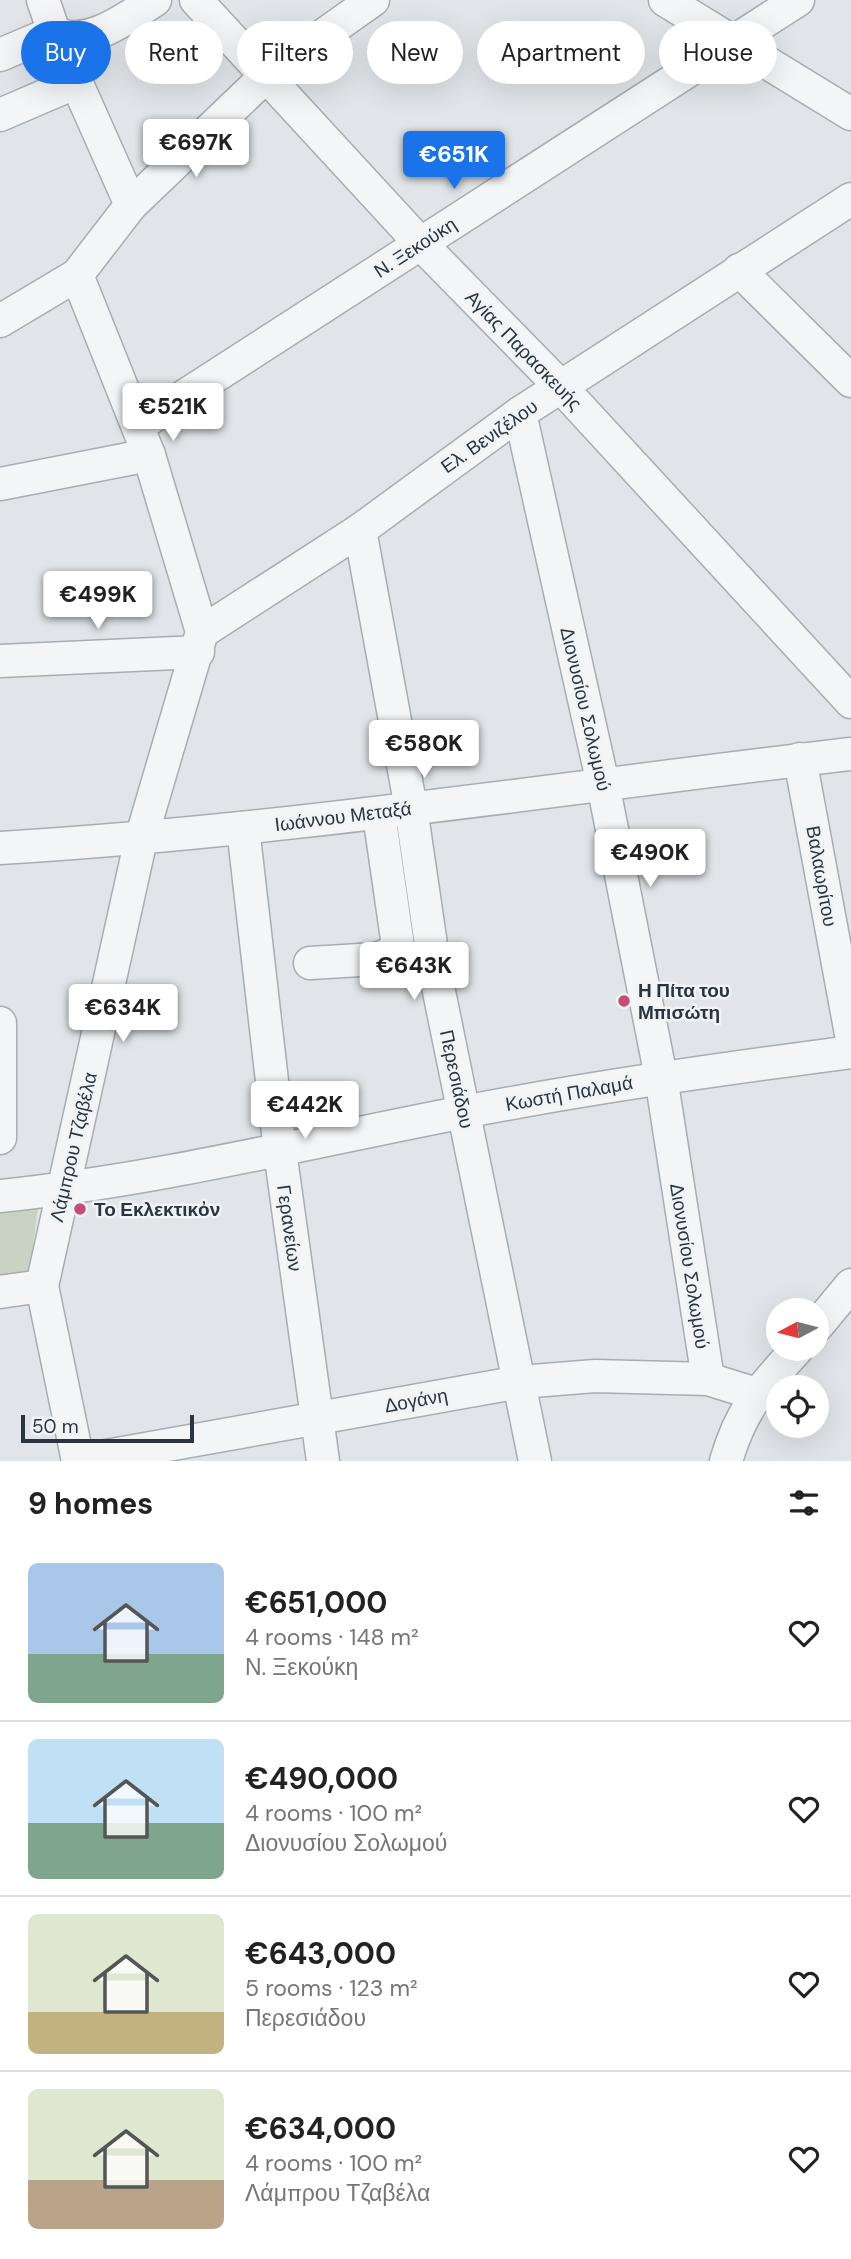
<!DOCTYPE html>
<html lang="en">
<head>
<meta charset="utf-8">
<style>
	body { margin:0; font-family:"DM Sans",sans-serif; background:#f6f6f6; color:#222; height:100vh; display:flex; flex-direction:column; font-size:26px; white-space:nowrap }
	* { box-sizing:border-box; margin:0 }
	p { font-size:23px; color:#767676 }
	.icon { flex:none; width:38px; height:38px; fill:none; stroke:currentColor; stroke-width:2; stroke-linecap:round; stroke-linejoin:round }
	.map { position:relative; height:1461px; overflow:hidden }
	.sheet { display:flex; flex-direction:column; background:#fff; flex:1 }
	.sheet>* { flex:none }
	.top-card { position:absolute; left:21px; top:21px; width:810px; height:63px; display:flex; gap:14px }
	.needle { width:46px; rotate:263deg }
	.fabs { position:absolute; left:766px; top:1298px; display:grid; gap:14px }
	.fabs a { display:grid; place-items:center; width:63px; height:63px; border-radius:50%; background:#fff; box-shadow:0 7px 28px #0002; font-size:35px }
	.scale { position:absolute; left:21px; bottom:18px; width:173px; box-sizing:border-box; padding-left:7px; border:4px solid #2a353f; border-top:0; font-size:19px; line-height:24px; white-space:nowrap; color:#2a353f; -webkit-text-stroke:5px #f0f4f6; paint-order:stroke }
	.price { position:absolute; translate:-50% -60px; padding:0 16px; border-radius:7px; background:#fff; color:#222; font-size:23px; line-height:46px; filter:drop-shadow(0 2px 4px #0008) }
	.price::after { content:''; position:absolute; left:50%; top:42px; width:21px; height:16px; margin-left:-10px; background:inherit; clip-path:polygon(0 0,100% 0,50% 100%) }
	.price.on { background:#1a73e8; color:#fff }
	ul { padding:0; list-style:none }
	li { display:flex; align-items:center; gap:21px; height:175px; padding:0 28px }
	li+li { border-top:2px solid #e0e0e0 }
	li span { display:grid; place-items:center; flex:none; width:196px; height:140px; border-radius:10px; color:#555 }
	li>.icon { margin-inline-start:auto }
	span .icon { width:84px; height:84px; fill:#fffc; stroke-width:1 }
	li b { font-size:30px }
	h2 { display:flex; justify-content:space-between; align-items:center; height:84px; padding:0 28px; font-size:30px }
	.pill { padding:0 24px; border-radius:32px; background:#fff; box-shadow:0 7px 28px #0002; font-size:24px; line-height:63px }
	.pill.on { background:#1a73e8; color:#fff }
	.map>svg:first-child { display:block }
</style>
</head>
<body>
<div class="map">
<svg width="851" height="1461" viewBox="0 0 851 1461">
	<rect width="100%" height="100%" fill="#e1e5e9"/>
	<polygon fill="#c9d2c3" points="38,1207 29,1276 0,1281 0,1210"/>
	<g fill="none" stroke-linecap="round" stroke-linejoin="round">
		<g stroke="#a6adb3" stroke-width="35">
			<g id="minor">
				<polyline points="43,0 54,32 131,205"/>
				<polyline points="196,0 420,243 561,387 851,702"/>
				<polyline points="665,0 851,114"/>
				<path d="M0 55 54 32C86 50 128 17 155 0"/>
				<polyline points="0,115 77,82"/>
				<polyline points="739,270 851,381"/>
				<polyline points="77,275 149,455 202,632 141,839 42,1286 78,1461"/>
				<polyline points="0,321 77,275 131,205 267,75 373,0"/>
				<polyline points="520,413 603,784 661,1077 708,1379"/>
				<polyline points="138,426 798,0"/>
				<polyline points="0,484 149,455"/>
				<polyline points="360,530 411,808 435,972 535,1461"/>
				<polyline points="202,632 360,530 520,413 851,199"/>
				<polyline points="0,661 198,652"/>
				<polyline points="800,759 851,1034"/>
				<polyline points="243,828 280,1151 323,1461"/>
				<path d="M0 848C285 831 567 787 851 754"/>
				<polyline points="310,963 377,959 396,951 398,946 379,814"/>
				<polyline points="0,1023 0,1138"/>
				<path d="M0 1196C156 1180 309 1142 464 1112 592 1087 721 1069 851 1052"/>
				<polyline points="0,1292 42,1286"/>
				<polyline points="817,1326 851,1285"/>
				<polyline points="78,1461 520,1382 595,1376 708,1379 756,1394"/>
				<path d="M726 1461C742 1407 761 1389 797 1349"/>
			</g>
		</g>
		<use href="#minor" stroke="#f3f5f7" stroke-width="32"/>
	</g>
	<g fill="#c64e72" stroke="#f0f4f6" stroke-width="2.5">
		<circle cx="624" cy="1001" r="7"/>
		<circle cx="80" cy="1209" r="7"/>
	</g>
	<g text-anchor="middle" stroke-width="5" stroke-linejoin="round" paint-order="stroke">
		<g font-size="19" fill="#2a353f" stroke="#f0f4f6">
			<text transform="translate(415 247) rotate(-33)" y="7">Ν. Ξεκούκη</text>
			<text transform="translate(524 350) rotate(46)" y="7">Αγίας Παρασκευής</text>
			<text transform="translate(489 436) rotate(-35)" y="7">Ελ. Βενιζέλου</text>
			<text transform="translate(586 709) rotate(77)" y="7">Διονυσίου Σολωμού</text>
			<text transform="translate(343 816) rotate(-7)" y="7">Ιωάννου Μεταξά</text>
			<text transform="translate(822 876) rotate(80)" y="7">Βαλαωρίτου</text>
			<text transform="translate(457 1079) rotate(78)" y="7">Περεσιάδου</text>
			<text transform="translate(569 1093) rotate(-10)" y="7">Κωστή Παλαμά</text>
			<text transform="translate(73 1147) rotate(-77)" y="7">Λάμπρου Τζαβέλα</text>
			<text transform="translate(290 1228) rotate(82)" y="7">Γερανείων</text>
			<text transform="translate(690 1266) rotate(81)" y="7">Διονυσίου Σολωμού</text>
			<text transform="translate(416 1400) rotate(-10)" y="7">Δογάνη</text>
		</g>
		<g font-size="19" font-weight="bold" fill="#2a353f" stroke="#f0f4f6" text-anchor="start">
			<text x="638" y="997">Η Πίτα του<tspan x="638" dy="22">Μπισώτη</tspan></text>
			<text x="94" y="1216">Το Εκλεκτικὀν</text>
		</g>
	</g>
</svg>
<div class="fabs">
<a><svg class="needle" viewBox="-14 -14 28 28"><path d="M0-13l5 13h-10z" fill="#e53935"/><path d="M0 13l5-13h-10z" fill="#767676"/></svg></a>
<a><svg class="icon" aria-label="locate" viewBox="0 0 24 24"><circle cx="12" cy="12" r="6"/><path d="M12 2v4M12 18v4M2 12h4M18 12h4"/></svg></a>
</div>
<div class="scale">50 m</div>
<b class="price" style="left:196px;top:179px">€697K</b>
<b class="price on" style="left:454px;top:191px">€651K</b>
<b class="price" style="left:173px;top:443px">€521K</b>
<b class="price" style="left:98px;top:631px">€499K</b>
<b class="price" style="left:424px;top:780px">€580K</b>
<b class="price" style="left:650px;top:889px">€490K</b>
<b class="price" style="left:414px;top:1002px">€643K</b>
<b class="price" style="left:123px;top:1044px">€634K</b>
<b class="price" style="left:305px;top:1141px">€442K</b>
<div class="top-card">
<a class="pill on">Buy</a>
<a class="pill">Rent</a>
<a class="pill">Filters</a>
<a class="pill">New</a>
<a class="pill">Apartment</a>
<a class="pill">House</a>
</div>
</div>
<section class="sheet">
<h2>9 homes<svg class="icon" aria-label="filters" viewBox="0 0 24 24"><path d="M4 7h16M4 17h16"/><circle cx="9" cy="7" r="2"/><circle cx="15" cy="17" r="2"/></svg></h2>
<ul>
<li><span style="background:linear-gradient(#a9c7e8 65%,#7fa58c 0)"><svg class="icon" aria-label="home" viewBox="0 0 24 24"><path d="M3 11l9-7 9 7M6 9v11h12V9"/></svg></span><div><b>€651,000</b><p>4 rooms · 148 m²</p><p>Ν. Ξεκούκη</p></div><svg class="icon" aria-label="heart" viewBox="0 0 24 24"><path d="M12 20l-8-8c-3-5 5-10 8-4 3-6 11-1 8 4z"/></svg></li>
<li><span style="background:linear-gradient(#bfe0f5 60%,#7fa58c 0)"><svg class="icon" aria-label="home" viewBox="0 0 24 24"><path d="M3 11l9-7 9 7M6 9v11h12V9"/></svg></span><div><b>€490,000</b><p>4 rooms · 100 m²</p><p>Διονυσίου Σολωμού</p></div><svg class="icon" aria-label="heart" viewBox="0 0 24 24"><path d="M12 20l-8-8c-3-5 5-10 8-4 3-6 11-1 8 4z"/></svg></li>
<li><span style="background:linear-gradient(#dfe7d0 70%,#c2b280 0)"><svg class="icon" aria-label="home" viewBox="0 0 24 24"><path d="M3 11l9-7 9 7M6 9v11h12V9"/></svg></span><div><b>€643,000</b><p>5 rooms · 123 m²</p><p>Περεσιάδου</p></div><svg class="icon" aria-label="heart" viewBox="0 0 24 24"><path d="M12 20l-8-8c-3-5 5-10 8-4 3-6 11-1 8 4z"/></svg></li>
<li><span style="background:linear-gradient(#dfe7d0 65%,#b9a48a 0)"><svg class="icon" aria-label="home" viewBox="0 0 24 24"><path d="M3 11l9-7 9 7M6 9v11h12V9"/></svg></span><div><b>€634,000</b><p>4 rooms · 100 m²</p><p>Λάμπρου Τζαβέλα</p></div><svg class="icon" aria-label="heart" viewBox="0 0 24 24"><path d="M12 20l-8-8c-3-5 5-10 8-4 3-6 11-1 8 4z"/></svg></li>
</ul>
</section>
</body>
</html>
